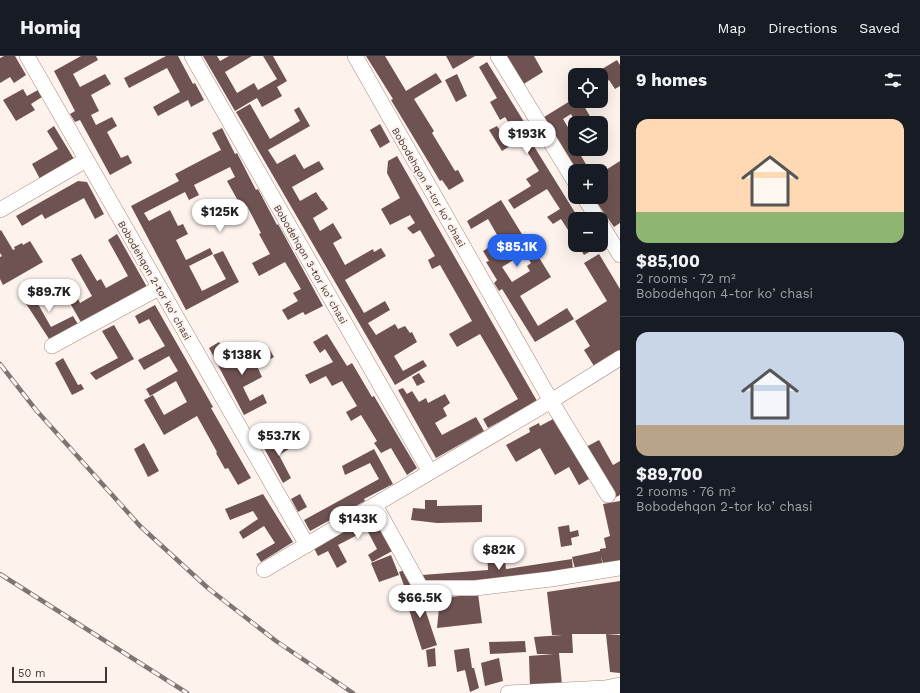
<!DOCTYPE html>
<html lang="en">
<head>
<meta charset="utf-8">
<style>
	body { margin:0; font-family:"Work Sans",sans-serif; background:#20242c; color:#f1f3f6; height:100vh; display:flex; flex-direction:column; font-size:15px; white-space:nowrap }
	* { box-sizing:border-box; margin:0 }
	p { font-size:13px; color:#9ea1a6 }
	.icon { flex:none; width:22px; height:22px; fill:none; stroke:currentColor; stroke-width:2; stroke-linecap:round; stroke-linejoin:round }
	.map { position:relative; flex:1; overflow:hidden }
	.sheet { display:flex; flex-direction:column; background:#171b24; width:300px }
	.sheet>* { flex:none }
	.fabs { position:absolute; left:568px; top:12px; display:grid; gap:8px }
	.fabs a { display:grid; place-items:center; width:40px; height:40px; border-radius:8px; background:#171b24; box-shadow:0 4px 16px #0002; font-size:20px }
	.scale { position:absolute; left:12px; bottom:10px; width:95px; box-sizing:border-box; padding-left:4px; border:2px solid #423632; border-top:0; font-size:11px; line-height:14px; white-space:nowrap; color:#423632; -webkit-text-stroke:3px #fef2ed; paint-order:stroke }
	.price { position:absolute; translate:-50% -34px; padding:0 9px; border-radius:14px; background:#fff; color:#222; font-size:13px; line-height:26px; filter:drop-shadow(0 1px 2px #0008) }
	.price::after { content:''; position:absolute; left:50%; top:24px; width:12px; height:9px; margin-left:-6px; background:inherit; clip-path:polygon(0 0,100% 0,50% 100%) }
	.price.current { background:#2563eb; color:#fff }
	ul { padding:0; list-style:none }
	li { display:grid; align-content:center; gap:8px; height:212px; padding:0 16px }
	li+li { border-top:1px solid #363941 }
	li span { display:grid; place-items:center; height:124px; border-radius:12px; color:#555 }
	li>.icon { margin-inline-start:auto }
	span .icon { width:72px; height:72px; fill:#fffc; stroke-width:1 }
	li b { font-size:17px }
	h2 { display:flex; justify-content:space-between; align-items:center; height:48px; padding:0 16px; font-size:17px }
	header { display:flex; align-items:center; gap:24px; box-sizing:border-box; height:56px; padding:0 20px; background:#171b24; border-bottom:1px solid #363941 }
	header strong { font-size:19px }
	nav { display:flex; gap:22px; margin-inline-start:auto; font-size:14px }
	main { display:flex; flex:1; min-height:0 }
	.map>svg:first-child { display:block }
</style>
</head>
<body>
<header>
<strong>Homiq</strong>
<nav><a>Map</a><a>Directions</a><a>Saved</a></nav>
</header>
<main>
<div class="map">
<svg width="620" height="637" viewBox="0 0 620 637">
	<rect width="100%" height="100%" fill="#fef2ed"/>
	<g fill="#6e5352" fill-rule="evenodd">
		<polygon points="4,0 15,0 26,19 14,27 10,21 0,27 0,2"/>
		<polygon points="81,0 96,0 98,4 73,18 80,31 105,18 111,28 91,39 99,55 91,59 96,69 112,61 117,70 107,76 121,102 128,99 132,107 110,119 80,64 75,66 70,58 75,55 54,15"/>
		<polygon points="166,0 178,0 193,28 195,27 204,44 191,51 188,44 158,60 153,51 180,36 167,12 129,32 124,22"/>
		<polygon points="203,0 217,0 220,5 229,0 252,0 225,16 237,37 254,27 258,34 277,23 263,0 273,0 287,25 277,31 282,40 262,51 257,42 235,55"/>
		<polygon points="366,0 385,0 406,35 436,17 442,26 414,43 434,75 432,77 455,115 458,114 464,125 449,134 442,124 440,125 391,44 393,43"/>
		<polygon points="446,0 475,0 453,13"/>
		<polygon points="506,0 534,0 543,16 522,29"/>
		<polygon points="617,4 620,9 620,30 615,33 609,24 604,27 601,23 601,19 599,19 597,16"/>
		<polygon points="487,6 531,77 527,79 579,163 575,163 575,185 561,163 553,168 547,161 560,153 547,133 514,153 508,144 531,130 526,123 539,115 520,84 502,95 489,74 497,70 504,81 514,75 505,61 500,64 490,46 497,42 479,11"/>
		<polygon points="457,18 467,40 456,46 445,24"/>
		<polygon points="23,33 27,40 38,34 42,41 31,48 35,54 16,65 3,44"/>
		<polygon points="575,42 575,45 581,45 594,67 576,67 571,58 563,63 572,78 575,76 575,93 577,93 590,115 577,115 544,61"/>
		<polygon points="250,48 270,83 300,65 294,54 299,51 310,70 268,94 277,108 295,98 304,113 319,105 324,113 292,131 300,145 316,136 322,145 323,145 328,153 313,162 320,175 333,167 342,182 333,187 345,209 373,193 374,196 381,192 386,200 345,224 364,257 385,245 390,254 368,267 376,279 395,268 398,273 405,270 410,277 412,276 417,286 394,300 403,315 423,304 427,310 395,329 236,56"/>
		<polygon points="380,68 390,86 380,92 370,74"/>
		<polygon points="54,70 74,103 40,123 32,108 58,93 47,75"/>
		<polygon points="222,72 235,98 237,97 256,134 258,133 277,169 278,168 323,250 305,259 303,256 288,264 282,254 298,245 293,237 301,233 285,206 259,220 252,207 270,198 259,178 261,177 247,150 238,154 233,145 237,143 227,125 235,121 230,111 194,129 199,139 189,144 185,136 144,157 149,165 170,154 178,170 183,168 188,178 176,184 186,204 210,192 213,198 189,210 202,235 226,223 213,199 223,195 239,226 186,254 131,150 179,125 175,118 221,94 212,77"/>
		<polygon points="397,100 537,345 488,372 483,363 518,343 480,278 457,291 449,278 472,265 440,209 432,213 428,204 435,200 420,174 413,178 407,172 415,167 410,159 390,169 381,153 400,142 387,117 388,105"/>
		<polygon points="620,105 620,167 614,171 593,141 601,141 601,117"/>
		<polygon points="78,125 87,126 104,158 95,163 84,142 45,163 42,158 22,170 16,160"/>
		<path d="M501 144 525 183 527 182 551 221 520 240 538 270 567 252 574 263 535 286 502 233 499 235 494 227 497 224 486 206 489 205 483 195 500 184 488 163 471 173 467 165ZM525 197 531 207 527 210 530 215 512 226 502 211Z"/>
		<polygon points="1,174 13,194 15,193 14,191 22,187 23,189 30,185 43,206 3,229 0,223 0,201 2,200 0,197 0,175"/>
		<polygon points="117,178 147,231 82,268 70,247 78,243 80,247 92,240 71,203 81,198 97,225 101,223 106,232 128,220 108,184"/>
		<polygon points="578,189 595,189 596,192 584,199"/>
		<polygon points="599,198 620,233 620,294 594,310 584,294 590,290 575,265 607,245 584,207"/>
		<polygon points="55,225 61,235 38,248 51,271 73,260 79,270 51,286 23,243"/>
		<polygon points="155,249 213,351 211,352 251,422 238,429 228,412 225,413 216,397 217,396 197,360 164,379 144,344 153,339 164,359 187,346 176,325 150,340 146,333 178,315 169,300 144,314 138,304 165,290 149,263 139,268 135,260"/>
		<polygon points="114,269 134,303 96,324 90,317 118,302 102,275"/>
		<polygon points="327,278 347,310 352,307 372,341 374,340 417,412 407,419 391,392 381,397 374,387 377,385 361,359 351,365 346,356 357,350 342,325 332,330 326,320 310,328 305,319 333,306 325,293 320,297 313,286"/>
		<polygon points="219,286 232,310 268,291 274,301 257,310 262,321 243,331 250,345 263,338 267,347 244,359 209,292"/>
		<polygon points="63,302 78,329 81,328 84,333 72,339 55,307"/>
		<polygon points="419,317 425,326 417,330 412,321"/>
		<polygon points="403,332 407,338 412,335 419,346 426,342 428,347 445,338 450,347 443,352 447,360 435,367 442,379 476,361 484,375 436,402 398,334"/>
		<polygon points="555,362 589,423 579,429 569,411 555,419 540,392 516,406 506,389 530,376 529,372 539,367 540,370"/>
		<polygon points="287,380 289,393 279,399 291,422 283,427 264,392"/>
		<polygon points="599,384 613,409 620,405 620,439 614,442 586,391"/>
		<polygon points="144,387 159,415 148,421 134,393"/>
		<polygon points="374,393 393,428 364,443 365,445 310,475 304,464 379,423 370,407 345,419 342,410"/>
		<polygon points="263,438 293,486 261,506 256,498 275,487 264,470 243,483 239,476 258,463 253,455 230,464 225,453"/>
		<polygon points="300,438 307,451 298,456 291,443"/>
		<polygon points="425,444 437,444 437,450 482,449 482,466 437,467 411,464 413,452 425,453"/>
		<polygon points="620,445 620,507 604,511 601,500 603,511 576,517 572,501 600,495 600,493 606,492 604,482 610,480 603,448"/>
		<polygon points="376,456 396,493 372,506 368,499 377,493 367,474 338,489 347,506 337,512 328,495 318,500 313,490"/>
		<polygon points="569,469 570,476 578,474 579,480 571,482 572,489 561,491 558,471"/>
		<polygon points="496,496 504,496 506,513 572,503 573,514 507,523 427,529 422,519 488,514 487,497"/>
		<polygon points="391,499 399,519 379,526 371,507"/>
		<polygon points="409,512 415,529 405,532 399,516"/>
		<polygon points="620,525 620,578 572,578 573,597 559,597 562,629 530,632 529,600 554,598 537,598 534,581 563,579 552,579 547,536"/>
		<polygon points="418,532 437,589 422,594 403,535"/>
		<polygon points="478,538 482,567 437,572 440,542"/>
		<polygon points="606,578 620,579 620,617 610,616"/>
		<polygon points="525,585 526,596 490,598 489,586"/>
		<polygon points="435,592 436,610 428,611 426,594"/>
		<polygon points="469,592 472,612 474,612 479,632 470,636 465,614 457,616 454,594"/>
		<polygon points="499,602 503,625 485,630 481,607"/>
	</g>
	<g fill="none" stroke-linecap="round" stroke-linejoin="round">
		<g stroke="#a48a7f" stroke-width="16">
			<g id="minor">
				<polyline points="27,0 307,489"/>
				<polyline points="192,0 430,416"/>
				<polyline points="355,0 551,345 608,439"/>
				<polyline points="498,0 575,126"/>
				<polyline points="584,141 598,163"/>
				<polyline points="0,154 86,104"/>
				<polyline points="601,168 620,199"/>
				<polyline points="52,290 159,232"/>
				<polyline points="375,449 421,532 475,532 551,523 620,512"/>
				<polyline points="264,514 551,345 620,302"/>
				<polyline points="508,637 605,632 620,629"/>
			</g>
		</g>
		<use href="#minor" stroke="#fff" stroke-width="15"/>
		<g stroke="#807470" stroke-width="4.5">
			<g id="rail">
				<polyline points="0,308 36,354 140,470 209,533 276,585 353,637"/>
				<polyline points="0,518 187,637"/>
			</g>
		</g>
		<use href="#rail" stroke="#fef2ed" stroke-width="3" stroke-dasharray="9" stroke-linecap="butt"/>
	</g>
	<g text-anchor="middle" stroke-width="4" stroke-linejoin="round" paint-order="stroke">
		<g font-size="10" fill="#423632" stroke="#fef2ed">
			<text transform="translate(429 131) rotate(60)" y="4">Bobodehqon 4-tor koʼchasi</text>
			<text transform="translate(311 208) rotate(60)" y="4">Bobodehqon 3-tor koʼchasi</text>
			<text transform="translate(155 224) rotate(60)" y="4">Bobodehqon 2-tor koʼchasi</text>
		</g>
	</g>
</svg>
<div class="fabs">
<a><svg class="icon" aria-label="locate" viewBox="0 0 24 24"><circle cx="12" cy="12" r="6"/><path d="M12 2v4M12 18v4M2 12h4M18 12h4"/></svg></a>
<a><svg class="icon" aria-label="layers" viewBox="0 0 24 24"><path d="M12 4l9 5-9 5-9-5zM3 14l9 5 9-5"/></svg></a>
<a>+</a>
<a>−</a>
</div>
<div class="scale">50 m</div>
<b class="price" style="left:527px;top:99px">$193K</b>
<b class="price" style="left:220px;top:177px">$125K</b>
<b class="price current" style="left:517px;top:212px">$85.1K</b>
<b class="price" style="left:49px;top:257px">$89.7K</b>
<b class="price" style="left:242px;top:320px">$138K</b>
<b class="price" style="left:279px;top:401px">$53.7K</b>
<b class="price" style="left:358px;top:484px">$143K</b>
<b class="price" style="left:499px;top:515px">$82K</b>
<b class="price" style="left:420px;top:563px">$66.5K</b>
</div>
<section class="sheet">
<h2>9 homes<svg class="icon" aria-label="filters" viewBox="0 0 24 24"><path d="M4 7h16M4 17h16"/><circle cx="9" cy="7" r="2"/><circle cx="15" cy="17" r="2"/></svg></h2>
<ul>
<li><span style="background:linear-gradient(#ffd9b3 75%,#8fb573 0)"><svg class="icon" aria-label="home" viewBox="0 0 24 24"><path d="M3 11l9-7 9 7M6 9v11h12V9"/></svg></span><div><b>$85,100</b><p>2 rooms · 72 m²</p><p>Bobodehqon 4-tor koʼchasi</p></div></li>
<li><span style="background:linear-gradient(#c9d6e8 75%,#b9a48a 0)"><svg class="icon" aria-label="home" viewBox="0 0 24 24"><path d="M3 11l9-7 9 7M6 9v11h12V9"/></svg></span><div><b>$89,700</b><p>2 rooms · 76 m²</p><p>Bobodehqon 2-tor koʼchasi</p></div></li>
</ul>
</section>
</main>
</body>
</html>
